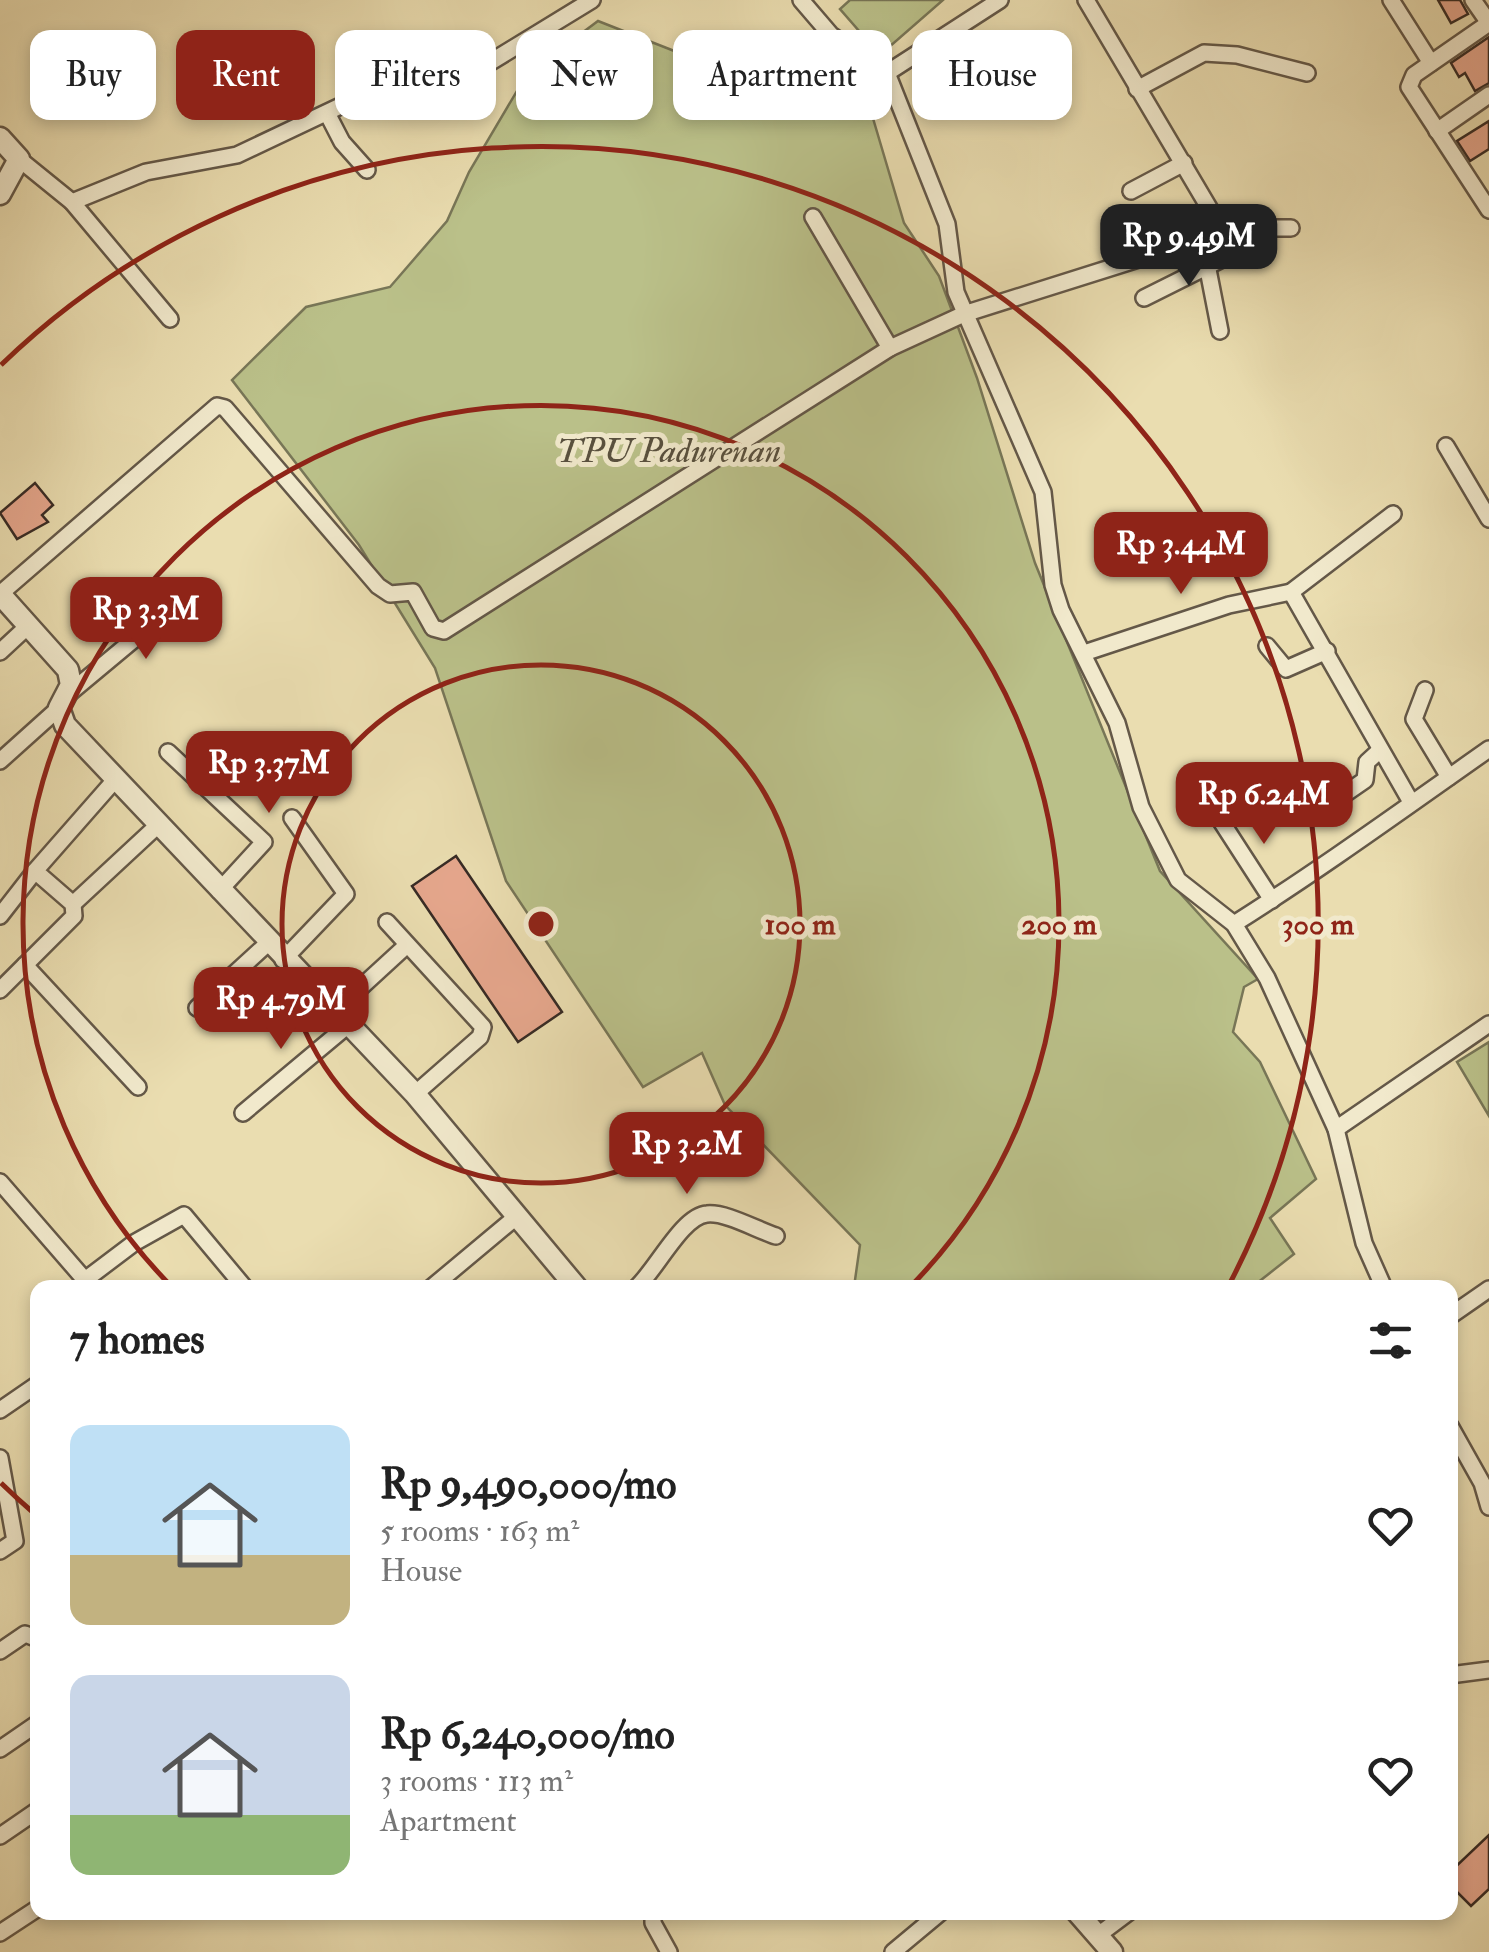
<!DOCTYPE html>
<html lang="en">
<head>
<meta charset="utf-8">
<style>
	body { margin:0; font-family:"IM FELL Double Pica",serif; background:#f2f2f2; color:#222; height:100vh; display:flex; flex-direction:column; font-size:38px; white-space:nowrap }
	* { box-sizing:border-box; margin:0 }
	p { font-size:32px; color:#767676 }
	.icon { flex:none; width:55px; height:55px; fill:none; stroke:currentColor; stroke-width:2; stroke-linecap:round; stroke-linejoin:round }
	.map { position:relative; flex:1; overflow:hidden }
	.sheet { position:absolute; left:30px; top:1280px; width:1428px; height:640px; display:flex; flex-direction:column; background:#fff; border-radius:20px; box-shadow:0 5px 15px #0003 }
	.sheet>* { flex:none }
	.guide { position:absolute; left:30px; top:30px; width:1430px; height:90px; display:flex; gap:20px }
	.price { position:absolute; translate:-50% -85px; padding:0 22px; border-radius:20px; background:#8f2418; color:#fff; font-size:32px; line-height:65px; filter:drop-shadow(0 2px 5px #0008) }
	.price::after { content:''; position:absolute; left:50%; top:60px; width:30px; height:22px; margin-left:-15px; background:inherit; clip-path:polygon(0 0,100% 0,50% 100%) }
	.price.on { background:#222; color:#fff }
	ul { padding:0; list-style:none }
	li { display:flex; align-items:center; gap:30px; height:250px; padding:0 40px }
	li span { display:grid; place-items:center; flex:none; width:280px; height:200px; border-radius:20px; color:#555 }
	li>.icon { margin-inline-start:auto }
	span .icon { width:120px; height:120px; fill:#fffc; stroke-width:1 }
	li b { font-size:42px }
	h2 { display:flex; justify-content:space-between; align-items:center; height:120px; padding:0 40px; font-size:42px }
	.tag { padding:0 35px; border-radius:20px; background:#fff; box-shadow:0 5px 15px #0003; font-size:35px; line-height:90px }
	.tag.on { background:#8f2418; color:#fff }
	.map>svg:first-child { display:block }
</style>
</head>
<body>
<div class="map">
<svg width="1489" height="1952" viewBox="0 0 1489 1952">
	<rect width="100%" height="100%" fill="#eaddb0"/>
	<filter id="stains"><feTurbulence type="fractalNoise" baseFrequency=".002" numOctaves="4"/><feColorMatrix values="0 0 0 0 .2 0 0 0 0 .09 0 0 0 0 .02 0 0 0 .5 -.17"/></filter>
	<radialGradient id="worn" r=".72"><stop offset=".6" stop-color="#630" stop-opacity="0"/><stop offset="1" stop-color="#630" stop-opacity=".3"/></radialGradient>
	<g fill="#bac089" stroke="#787657" stroke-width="2.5">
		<polygon points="850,0 943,0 880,55 840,9"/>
		<polygon points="598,21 687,56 810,89 864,88 904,223 939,276 977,378 1035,563 1160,871 1258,979 1244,987 1233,1032 1260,1062 1316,1179 1270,1218 1294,1254 1252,1287 854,1287 860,1245 725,1105 702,1053 643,1087 506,881 435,668 359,545 232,380 306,307 390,287 447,221 469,172 527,74"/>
		<polygon points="1489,1042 1489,1116 1457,1062"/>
	</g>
	<g fill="#e6a78d" stroke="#372b25" stroke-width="2.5">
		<polygon points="1438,0 1460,0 1468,14 1451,23"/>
		<polygon points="1489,37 1489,83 1475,91 1465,73 1459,77 1451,63"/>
		<polygon points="1489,121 1489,149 1470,161 1457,141"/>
		<polygon points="35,483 53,505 42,515 48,522 17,539 0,513"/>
		<polygon points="456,856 562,1012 518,1042 412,886"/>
		<polygon points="1489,1835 1489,1889 1471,1906 1450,1885 1450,1872"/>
	</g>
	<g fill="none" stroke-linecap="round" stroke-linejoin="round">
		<g stroke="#645848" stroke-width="20">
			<g id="minor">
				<polyline points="801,0 831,35 887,73 947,224 956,292 1043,492 1053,585 1061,610 1117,723 1141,807 1178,880 1234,924 1267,978 1336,1129 1364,1243 1384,1288"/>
				<polyline points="1391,0 1431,63"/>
				<polyline points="1473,0 1489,23"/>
				<polyline points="1489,23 1414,75 1409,87 1489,210"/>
				<polyline points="887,73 1000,0"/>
				<polyline points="1137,89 1204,53 1237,55 1307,73"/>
				<polyline points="327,113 342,142 367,170"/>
				<polyline points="1437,131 1489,95"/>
				<polyline points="19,159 72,202 146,172 237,155 353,100 386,96 489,63 592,0"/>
				<polyline points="1131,191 1184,163"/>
				<polyline points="72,202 170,319"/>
				<polyline points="813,217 890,348"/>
				<polyline points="1221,228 1291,228"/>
				<polyline points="1202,239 1220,331"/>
				<polyline points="1144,298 1234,253"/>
				<polyline points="1446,446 1489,519"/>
				<polyline points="1393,514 1291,592 1411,802"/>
				<polyline points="0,594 217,406 225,408 378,586 390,594 413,592 433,628 444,631 890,348 964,314 1202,239 1221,228 1086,0"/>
				<polyline points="1267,646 1286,669 1327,651"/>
				<polyline points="0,652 28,626"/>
				<polyline points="1084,653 1229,605 1291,592"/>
				<polyline points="1425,690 1414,719 1449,777"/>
				<polyline points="66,696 150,626 139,607"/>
				<polyline points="168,752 264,842 219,891"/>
				<polyline points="0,761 59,708"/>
				<polyline points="1336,800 1365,780 1367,762 1379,751"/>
				<polyline points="1219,818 1272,900"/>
				<polyline points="73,904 157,826"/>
				<polyline points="0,916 35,871"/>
				<polyline points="387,922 483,1027 480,1037 415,1094"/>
				<path d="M1234 924C1321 869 1405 808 1489 749"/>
				<polyline points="283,960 346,894 292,818"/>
				<polyline points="25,965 138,1087"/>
				<polyline points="0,990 74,916 73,904 35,871 114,781"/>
				<polyline points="197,1008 268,943"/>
				<polyline points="335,1011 407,945"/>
				<polyline points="243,1113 347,1026"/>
				<polyline points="1336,1129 1489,1024"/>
				<polyline points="0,1182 85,1280 134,1243 184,1215 245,1288"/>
				<polyline points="431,1288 516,1217"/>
				<path d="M636 1288C657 1269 682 1216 707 1214 726 1212 757 1230 776 1236"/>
				<polyline points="1450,1316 1489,1289"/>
				<polyline points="0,1410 38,1384"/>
				<polyline points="1450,1426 1482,1483 1489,1507"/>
				<polyline points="0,1458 15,1541 0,1551"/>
				<polyline points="0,1651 25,1634 38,1639"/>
				<polyline points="1450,1675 1489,1670"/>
				<polyline points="0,1749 38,1723"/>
				<polyline points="0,1836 38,1810"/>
				<polyline points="653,1912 653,1923 669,1952"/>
				<polyline points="0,1933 38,1908"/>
				<polyline points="1097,1936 1129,1912"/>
				<polyline points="893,1952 941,1912"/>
			</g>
		</g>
		<g stroke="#645848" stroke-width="25">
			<g id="tertiary">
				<polyline points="0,138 19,159 0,194"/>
				<polyline points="0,594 68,670 71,685 59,708 65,725 415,1094 577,1288"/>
				<polyline points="1077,1912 1112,1952"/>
			</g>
		</g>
		<use href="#minor" stroke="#f1e9cc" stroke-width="15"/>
		<use href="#tertiary" stroke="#f1e9cc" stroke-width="20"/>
	</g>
	<g fill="none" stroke="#8f2418" stroke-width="5">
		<circle cx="541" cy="924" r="259"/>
		<path d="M172 1287A518 518 0 1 1 910 1287"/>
		<path d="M36 1515A777 777 0 0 1 1 1483M1 365A777 777 0 0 1 1230 1283"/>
	</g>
	<g text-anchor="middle" stroke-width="10" stroke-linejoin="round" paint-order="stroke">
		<g font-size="35" font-style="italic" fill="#58503e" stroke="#f1e9cc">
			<text x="669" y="462">TPU Padurenan</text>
		</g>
	</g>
	<circle cx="541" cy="924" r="15" fill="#8f2418" stroke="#f1e9cc" stroke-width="5"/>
	<g font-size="30" text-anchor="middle" font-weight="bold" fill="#8f2418" stroke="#f1e9cc" stroke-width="10" stroke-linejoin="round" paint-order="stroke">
		<text x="800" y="934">100 m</text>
		<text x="1059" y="934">200 m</text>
		<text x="1318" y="934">300 m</text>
	</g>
	<rect width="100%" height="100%" filter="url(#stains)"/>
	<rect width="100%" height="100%" fill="url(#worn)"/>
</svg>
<b class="price on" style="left:1189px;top:289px">Rp 9.49M</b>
<b class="price" style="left:1181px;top:597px">Rp 3.44M</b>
<b class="price" style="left:146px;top:662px">Rp 3.3M</b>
<b class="price" style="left:269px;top:816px">Rp 3.37M</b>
<b class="price" style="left:1264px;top:847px">Rp 6.24M</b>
<b class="price" style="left:281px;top:1052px">Rp 4.79M</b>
<b class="price" style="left:687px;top:1197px">Rp 3.2M</b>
<div class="guide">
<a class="tag">Buy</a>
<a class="tag on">Rent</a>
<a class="tag">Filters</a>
<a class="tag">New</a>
<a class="tag">Apartment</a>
<a class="tag">House</a>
</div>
<section class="sheet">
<h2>7 homes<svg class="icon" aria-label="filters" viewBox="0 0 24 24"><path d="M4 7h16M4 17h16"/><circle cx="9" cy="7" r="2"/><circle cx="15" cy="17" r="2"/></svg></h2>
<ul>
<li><span style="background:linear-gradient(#bfe0f5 65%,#c2b280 0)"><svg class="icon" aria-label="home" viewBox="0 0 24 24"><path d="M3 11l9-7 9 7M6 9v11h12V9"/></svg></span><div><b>Rp 9,490,000/mo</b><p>5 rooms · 163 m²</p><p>House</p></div><svg class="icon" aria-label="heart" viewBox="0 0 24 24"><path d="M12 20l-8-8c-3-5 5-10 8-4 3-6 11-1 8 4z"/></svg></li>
<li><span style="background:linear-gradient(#c9d6e8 70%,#8fb573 0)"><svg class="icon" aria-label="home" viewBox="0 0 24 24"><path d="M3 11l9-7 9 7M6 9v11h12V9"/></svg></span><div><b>Rp 6,240,000/mo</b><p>3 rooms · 113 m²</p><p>Apartment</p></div><svg class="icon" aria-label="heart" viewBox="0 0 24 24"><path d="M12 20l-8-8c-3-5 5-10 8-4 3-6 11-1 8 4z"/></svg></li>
</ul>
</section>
</div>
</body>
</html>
